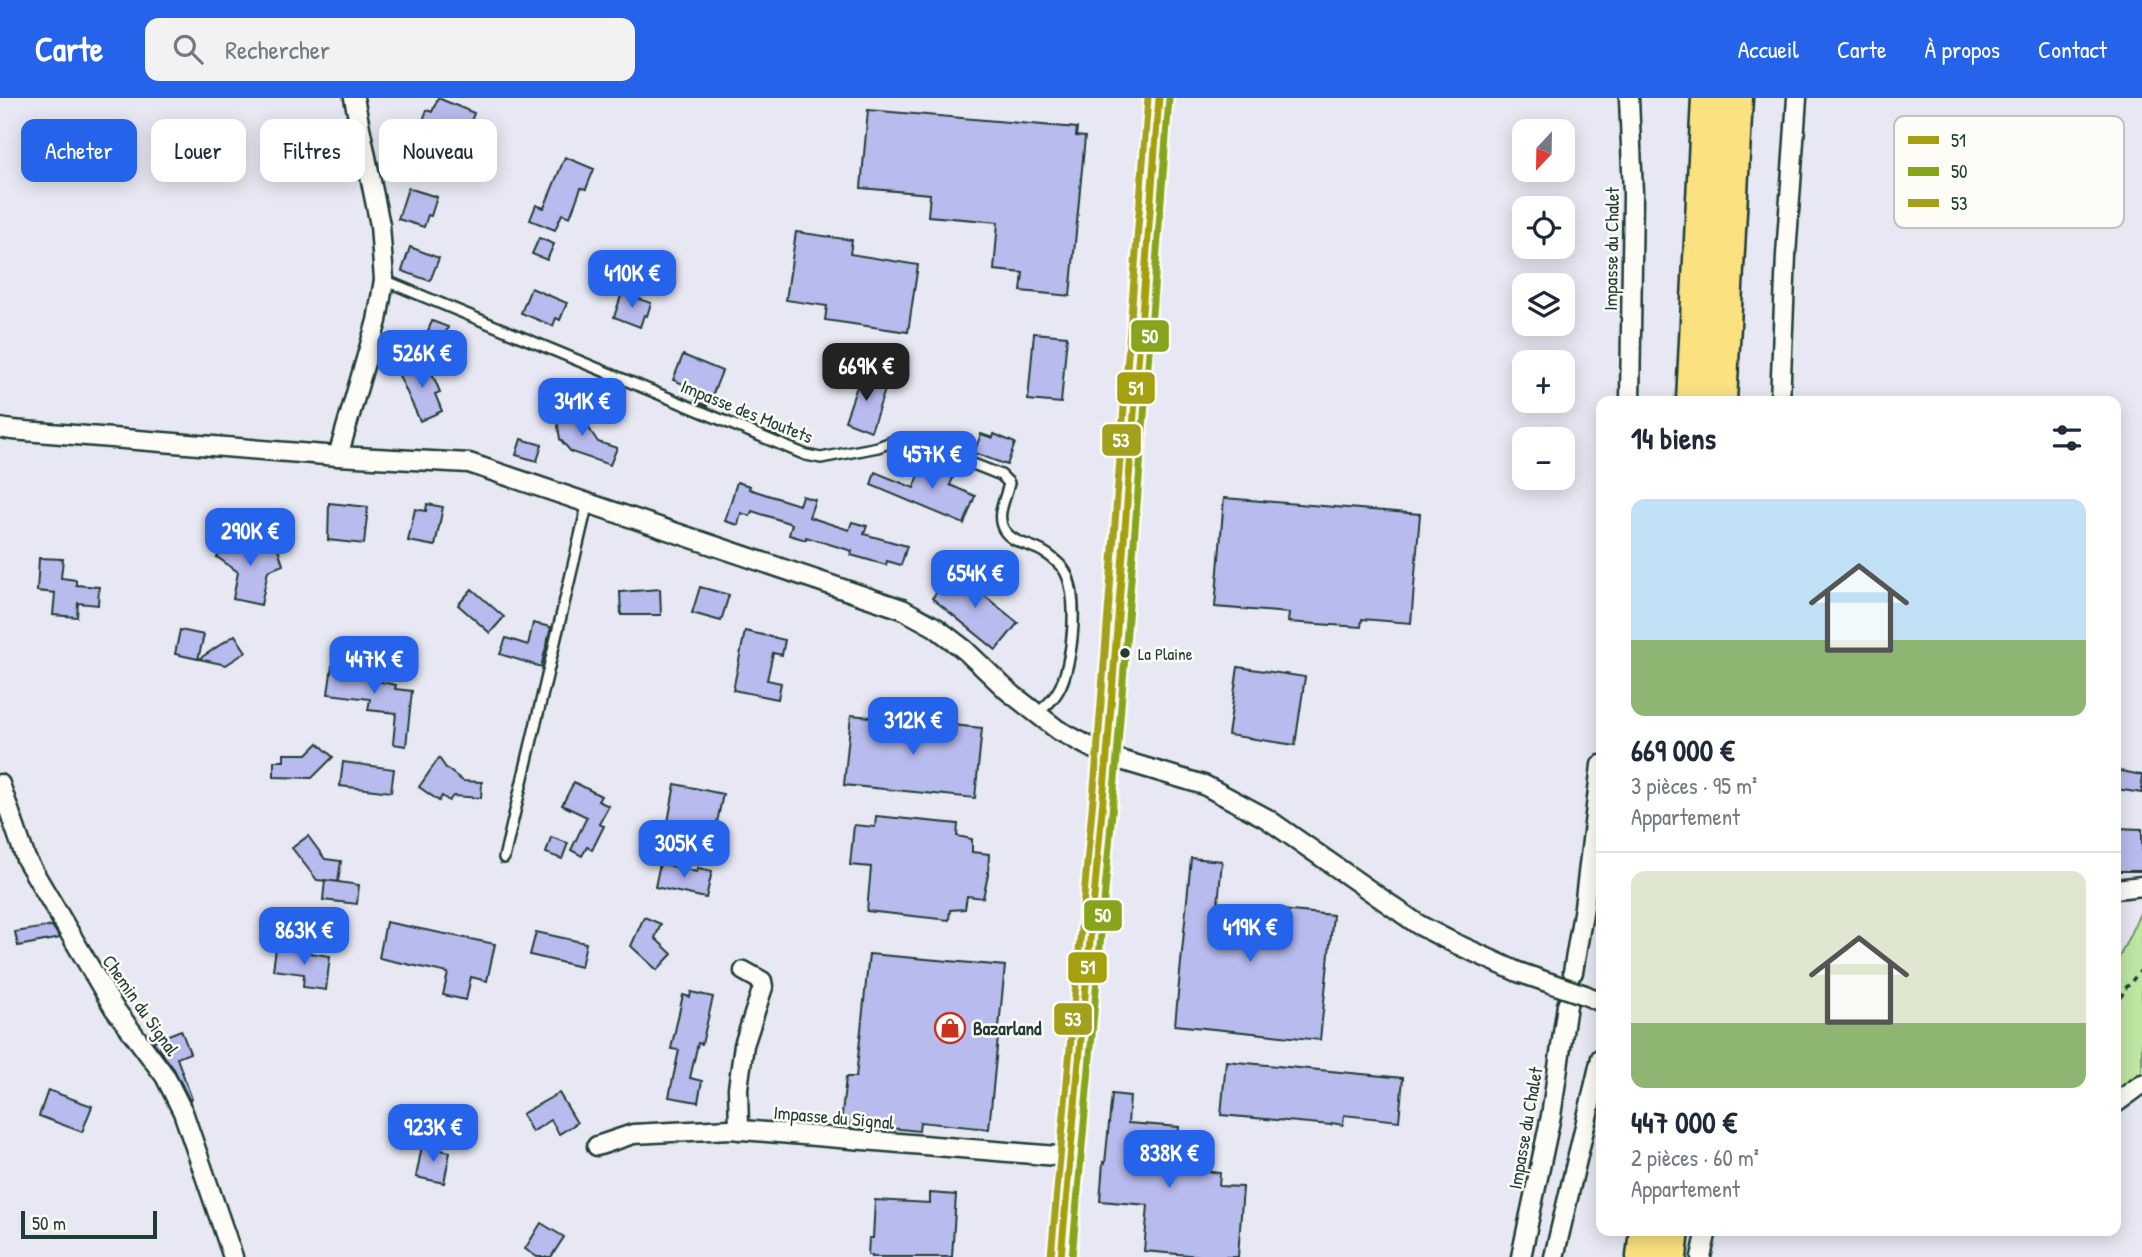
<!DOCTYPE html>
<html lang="fr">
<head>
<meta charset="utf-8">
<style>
	body { margin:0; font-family:"Patrick Hand",sans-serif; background:#f2f2f3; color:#1f2937; height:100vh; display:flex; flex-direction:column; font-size:26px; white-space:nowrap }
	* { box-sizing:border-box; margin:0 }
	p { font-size:23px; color:#747a83 }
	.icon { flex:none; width:38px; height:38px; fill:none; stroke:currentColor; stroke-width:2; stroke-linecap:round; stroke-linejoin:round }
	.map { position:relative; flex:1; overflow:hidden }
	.panel { position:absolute; left:1596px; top:298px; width:525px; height:840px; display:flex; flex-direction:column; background:#fff; border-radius:14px; box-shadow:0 4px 18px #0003 }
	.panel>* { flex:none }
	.hud { position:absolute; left:21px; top:21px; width:665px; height:63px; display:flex; gap:14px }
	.needle { width:46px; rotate:202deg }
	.buttons { position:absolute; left:1512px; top:21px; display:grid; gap:14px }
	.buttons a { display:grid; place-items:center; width:63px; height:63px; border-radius:14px; background:#fff; box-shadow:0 4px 18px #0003; font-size:35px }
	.scale { position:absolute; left:21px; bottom:18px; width:136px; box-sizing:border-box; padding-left:7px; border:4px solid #1f3d34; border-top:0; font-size:19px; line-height:24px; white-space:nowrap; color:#1f3d34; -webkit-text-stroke:5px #fdfcf7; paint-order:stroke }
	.price { position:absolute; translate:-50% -60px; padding:0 16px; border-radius:14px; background:#2563eb; color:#fff; font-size:23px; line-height:46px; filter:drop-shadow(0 2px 4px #0008) }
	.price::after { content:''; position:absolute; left:50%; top:42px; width:21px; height:16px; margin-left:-10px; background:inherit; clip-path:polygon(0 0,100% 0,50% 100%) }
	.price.current { background:#222; color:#fff }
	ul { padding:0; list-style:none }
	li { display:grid; align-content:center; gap:14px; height:371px; padding:0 35px }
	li+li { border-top:2px solid #e0e1e3 }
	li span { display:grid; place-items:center; height:217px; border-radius:14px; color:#555 }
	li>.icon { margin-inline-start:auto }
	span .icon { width:126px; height:126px; fill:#fffc; stroke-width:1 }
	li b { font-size:30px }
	h2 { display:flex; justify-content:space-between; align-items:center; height:84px; padding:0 35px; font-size:30px }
	.tag { padding:0 24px; border-radius:14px; background:#fff; box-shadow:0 4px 18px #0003; font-size:24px; line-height:63px }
	.tag.current { background:#2563eb; color:#fff }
	header { display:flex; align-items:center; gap:42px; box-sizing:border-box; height:98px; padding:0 35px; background:#2563eb; color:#fff }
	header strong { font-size:33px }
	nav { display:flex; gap:38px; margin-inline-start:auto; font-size:24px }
	.search { width:490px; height:63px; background:#f2f2f3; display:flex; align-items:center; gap:18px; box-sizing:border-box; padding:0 24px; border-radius:14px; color:#747a83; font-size:26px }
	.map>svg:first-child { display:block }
</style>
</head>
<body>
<header>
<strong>Carte</strong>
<div class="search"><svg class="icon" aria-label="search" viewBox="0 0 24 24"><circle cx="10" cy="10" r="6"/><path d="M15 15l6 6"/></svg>Rechercher</div>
<nav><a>Accueil</a><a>Carte</a><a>À propos</a><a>Contact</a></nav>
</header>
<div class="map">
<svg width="2142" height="1159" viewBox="0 0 2142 1159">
	<rect width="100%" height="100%" fill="#e8e8f4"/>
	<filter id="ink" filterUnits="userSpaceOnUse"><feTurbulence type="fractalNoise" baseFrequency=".0143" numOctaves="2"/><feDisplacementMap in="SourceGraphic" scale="14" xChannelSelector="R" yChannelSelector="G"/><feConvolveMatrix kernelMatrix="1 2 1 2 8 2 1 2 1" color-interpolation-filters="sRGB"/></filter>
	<g filter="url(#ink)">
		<polygon fill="#bfe7a3" stroke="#6f926c" stroke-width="2" points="2142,811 2142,974 2140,977 2116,992 2116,866"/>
		<g fill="#b8bbed" stroke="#1f3d34" stroke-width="2">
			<polygon points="438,0 474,15 467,34 458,30 444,73 421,64 427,50 414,45 427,12 432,14"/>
			<polygon points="868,12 1077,30 1076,38 1085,39 1070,198 1021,193 1023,175 994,172 998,124 928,118 930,96 861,90"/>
			<polygon points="565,59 594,71 586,91 581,90 570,119 562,116 555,132 530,122 536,107 544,110"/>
			<polygon points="408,90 437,99 431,118 428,117 424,129 398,121"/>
			<polygon points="796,134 852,142 850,156 918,167 908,234 825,222 827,208 786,202"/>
			<polygon points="539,140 554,146 547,162 532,156"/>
			<polygon points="410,149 439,160 430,183 402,173"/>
			<polygon points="531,190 567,205 560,222 556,220 553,228 521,215"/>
			<polygon points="622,195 651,205 647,218 644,217 640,229 614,219"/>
			<polygon points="432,223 448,229 440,249 424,242"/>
			<polygon points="1034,235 1067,238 1061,305 1028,302"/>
			<polygon points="683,257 722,273 708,308 695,303 699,292 673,282"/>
			<polygon points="427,263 440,294 435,296 442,313 420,323 398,275"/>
			<polygon points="861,277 887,286 871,333 845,323"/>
			<polygon points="582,312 584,323 598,344 617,350 610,367 571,354 560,341 556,316"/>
			<polygon points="981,336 993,340 994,336 1015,345 1007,367 974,355"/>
			<polygon points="521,341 542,347 537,363 516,357"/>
			<polygon points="926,359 956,372 950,387 975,398 964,426 871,387 875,374 914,390"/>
			<polygon points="737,384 750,388 749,391 799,407 802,398 815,402 809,419 849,432 852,424 867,428 864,436 907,448 901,467 887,463 886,467 851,457 852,453 806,439 806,442 789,437 792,426 752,413 750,418 741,415 738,427 725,423"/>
			<polygon points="1224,400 1420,416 1411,525 1362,521 1361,529 1288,524 1289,515 1215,509"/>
			<polygon points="329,405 368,409 364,446 328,442"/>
			<polygon points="427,406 443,409 435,448 408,443 415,411 426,413"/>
			<polygon points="234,436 246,446 262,449 276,444 283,467 268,473 261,507 233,501 238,474 217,459"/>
			<polygon points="39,460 63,461 61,480 76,482 76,487 99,489 98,507 78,505 77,519 53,517 55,495 37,493"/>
			<polygon points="954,473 1018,525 996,552 932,500"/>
			<polygon points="700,489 729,497 721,523 692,515"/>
			<polygon points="472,491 504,519 490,535 458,507"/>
			<polygon points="660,491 661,517 621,517 620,494"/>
			<polygon points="533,525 551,529 541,569 500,556 506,540 528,547"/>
			<polygon points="180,532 204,537 198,561 175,556"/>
			<polygon points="745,533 785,542 782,557 773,555 767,582 781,585 778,601 733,592"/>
			<polygon points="235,537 246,554 226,567 199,561"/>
			<polygon points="332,568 373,573 372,582 396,587 395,591 412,593 406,648 393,646 396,615 368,612 370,601 328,596"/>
			<polygon points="1238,569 1305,579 1295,647 1228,637"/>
			<polygon points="851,617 982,630 975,700 844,687"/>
			<polygon points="318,645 333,659 312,680 274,679 274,663 284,663 284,656 307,656"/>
			<polygon points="439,660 446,670 463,683 482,684 481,700 453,698 449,703 442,698 439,703 419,689"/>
			<polygon points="343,664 394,671 391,694 340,688"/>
			<polygon points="2116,672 2142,677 2142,695 2116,691"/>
			<polygon points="574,684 601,698 598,703 609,708 599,726 604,728 592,752 587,749 582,758 571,752 587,719 562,707"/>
			<polygon points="675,686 723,696 715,734 668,724"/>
			<polygon points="876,718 958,726 957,738 972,741 972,754 989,756 988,777 983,800 967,798 965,811 950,812 949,822 867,813 871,769 850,767 854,727 875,729"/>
			<polygon points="2116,730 2142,731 2142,773 2116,773"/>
			<polygon points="308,738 325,761 341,763 338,784 317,782 292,750"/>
			<polygon points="551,739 568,745 562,761 546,755"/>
			<polygon points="1191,760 1222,763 1218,806 1333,817 1320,942 1175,927"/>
			<polygon points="660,765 697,774 698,770 712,773 706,800 655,789"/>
			<polygon points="325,782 359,787 357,806 323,802"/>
			<polygon points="644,819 661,826 655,840 672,856 657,872 631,848"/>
			<polygon points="386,824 495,846 487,883 471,879 466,902 443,897 448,875 379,860"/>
			<polygon points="52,828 60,840 18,848 15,834"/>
			<polygon points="536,834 586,845 581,869 530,857"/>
			<polygon points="276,850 330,858 326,892 303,889 304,876 273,872"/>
			<polygon points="869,856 1005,868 989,1031 920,1024 919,1033 841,1025 846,979 856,979"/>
			<polygon points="691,894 713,899 702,946 698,945 690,980 702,983 698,1004 669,999 679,952 671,951 683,897 690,899"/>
			<polygon points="181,932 190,955 177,960 192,1001 190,1003 174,971 153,943"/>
			<polygon points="1226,963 1403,980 1399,1023 1344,1017 1343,1027 1332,1025 1331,1027 1221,1017"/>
			<polygon points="48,992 92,1008 82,1034 39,1018"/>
			<polygon points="559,995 577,1025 559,1036 551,1022 532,1034 522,1016"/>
			<polygon points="1112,996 1130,998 1128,1025 1179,1029 1176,1070 1220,1075 1219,1088 1243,1089 1238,1159 1212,1159 1144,1153 1148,1107 1100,1103 1103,1064 1105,1065"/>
			<polygon points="422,1048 450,1054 444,1085 416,1079"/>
			<polygon points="930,1095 956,1097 952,1159 871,1159 872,1157 868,1157 869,1140 873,1140 875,1102 930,1105"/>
			<polygon points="541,1125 564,1139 551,1159 537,1159 525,1151"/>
		</g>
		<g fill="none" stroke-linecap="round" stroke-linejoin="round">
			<g stroke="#1f3d34" stroke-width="14">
				<g id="lane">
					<path d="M384 182 806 357 821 360 878 349 899 341 915 343 1001 377 1009 385C1006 401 995 417 1004 432 1013 446 1032 446 1045 455 1051 458 1057 464 1062 469 1081 491 1073 569 1058 593 1053 602 1044 610 1036 616"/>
					<polyline points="504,760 588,404"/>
				</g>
			</g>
			<g stroke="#1f3d34" stroke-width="23">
				<g id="street">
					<polyline points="1629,0 1633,96 1630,303"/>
					<polyline points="1780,303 1786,157 1797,0"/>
					<polyline points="0,330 12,332 338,358 469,365 902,511 935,529 965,552 1008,593 1058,632 1107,658 1204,687 1266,720 1419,827 1452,844 1518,874"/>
					<polyline points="338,358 377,223 384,182 380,127 354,0"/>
					<polyline points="0,686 26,761 114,910 165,978 183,1014 233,1159"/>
					<polyline points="2116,791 2142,788"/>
					<polyline points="1573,874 1584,809 1601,667"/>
					<polyline points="1585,897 1601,904"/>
					<polyline points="2116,1005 2142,986"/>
					<polyline points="739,1032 738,990 744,947 763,889 762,883 744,873"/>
					<polyline points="597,1048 633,1036 730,1031 1069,1059"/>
					<polyline points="1521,1159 1551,1018 1567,907"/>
					<polyline points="1554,1159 1601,960"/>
					<polyline points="1701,1159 1707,1132"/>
				</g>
			</g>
			<g stroke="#1f3d34" stroke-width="30">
				<polyline id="secondary" points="1061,1159 1107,658 1159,0"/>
			</g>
			<g stroke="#1f3d34" stroke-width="37">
				<g id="highway">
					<polyline points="1693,303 1708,0"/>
					<polyline points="1720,303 1736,0"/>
					<polyline points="1643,1159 1646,1132"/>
					<polyline points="1670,1159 1673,1132"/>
				</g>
			</g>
			<polyline stroke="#1f3d34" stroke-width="3.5" stroke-dasharray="5 5" stroke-linecap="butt" points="2116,908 2125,891 2142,871"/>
			<use href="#lane" stroke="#fdfcf7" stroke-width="9"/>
			<use href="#street" stroke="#fdfcf7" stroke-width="18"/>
			<use href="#secondary" stroke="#fdfcf7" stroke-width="24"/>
			<use href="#highway" stroke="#fbe180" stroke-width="32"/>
			<g stroke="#1f3d34" stroke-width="23" stroke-linecap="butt">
				<polyline id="street-bridge" points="1518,874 1585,897"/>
			</g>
			<use href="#street-bridge" stroke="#fdfcf7" stroke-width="18"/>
			<g stroke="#fdfcf7" stroke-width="12">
				<polyline id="bus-1" points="1061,1159 1107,658 1159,0"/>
			</g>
			<g stroke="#fdfcf7" stroke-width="12">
				<polyline id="bus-2" points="1072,1159 1117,659 1169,1"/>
			</g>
			<g stroke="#fdfcf7" stroke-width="12">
				<polyline id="bus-3" points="1051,1158 1097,657 1148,0"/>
			</g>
			<use href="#bus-1" stroke="#a4a010" stroke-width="7"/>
			<use href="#bus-2" stroke="#87a51a" stroke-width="7"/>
			<use href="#bus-3" stroke="#a3a01c" stroke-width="7"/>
		</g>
	</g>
	<defs>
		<g id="shop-ring" transform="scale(1.575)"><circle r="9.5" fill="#fdfcf7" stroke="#c8321e" stroke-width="1.5"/><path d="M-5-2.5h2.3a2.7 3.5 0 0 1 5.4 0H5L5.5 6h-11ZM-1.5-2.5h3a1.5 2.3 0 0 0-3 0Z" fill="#c8321e"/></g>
	</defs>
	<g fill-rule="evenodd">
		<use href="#shop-ring" x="950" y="930"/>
	</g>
	<circle fill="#1f3d34" stroke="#fdfcf7" stroke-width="2.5" cx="1125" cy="555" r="6"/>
	<g text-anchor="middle" stroke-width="5" stroke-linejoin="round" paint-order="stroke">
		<g font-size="17" fill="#1f3d34" stroke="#fdfcf7" text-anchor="start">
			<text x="1138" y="562">La Plaine</text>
		</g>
		<g font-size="19" fill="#1f3d34" stroke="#fdfcf7">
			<text transform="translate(1611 151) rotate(-89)" y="7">Impasse du Chalet</text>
			<text transform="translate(747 313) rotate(22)" y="7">Impasse des Moutets</text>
			<text transform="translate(141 907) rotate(55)" y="7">Chemin du Signal</text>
			<text transform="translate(834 1019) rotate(5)" y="7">Impasse du Signal</text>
			<text transform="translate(1525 1030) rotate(-80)" y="7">Impasse du Chalet</text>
		</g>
		<g font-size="19" font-weight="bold" fill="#1f3d34" stroke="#fdfcf7" text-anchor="start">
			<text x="973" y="937">Bazarland</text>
		</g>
	</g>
	<rect x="1894" y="18" width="230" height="112" rx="10" fill="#fdfcf7" stroke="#bac3bc" stroke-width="2"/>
	<rect x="1908" y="38" width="31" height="8" fill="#a4a010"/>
	<rect x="1908" y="69" width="31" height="9" fill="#87a51a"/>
	<rect x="1908" y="101" width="31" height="8" fill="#a3a01c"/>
	<g font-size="19" fill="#1f3d34">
		<text x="1951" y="49">51</text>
		<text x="1951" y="80">50</text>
		<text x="1951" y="112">53</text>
	</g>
	<g stroke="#fdfcf7" stroke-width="2.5">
		<rect x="1130" y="221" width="40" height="34" rx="7" fill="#87a51a"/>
		<rect x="1116" y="273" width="40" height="34" rx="7" fill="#a4a010"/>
		<rect x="1101" y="325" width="41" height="34" rx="7" fill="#a3a01c"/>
		<rect x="1083" y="801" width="40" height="33" rx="7" fill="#87a51a"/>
		<rect x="1067" y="853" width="41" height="33" rx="7" fill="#a4a010"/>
		<rect x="1053" y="904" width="40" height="34" rx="7" fill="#a3a01c"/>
	</g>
	<g font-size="19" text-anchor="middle" font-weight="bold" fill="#fff">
		<text x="1150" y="245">50</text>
		<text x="1136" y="297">51</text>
		<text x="1121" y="349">53</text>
		<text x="1103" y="824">50</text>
		<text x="1088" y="876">51</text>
		<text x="1073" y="928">53</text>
	</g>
</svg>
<div class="buttons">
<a><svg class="needle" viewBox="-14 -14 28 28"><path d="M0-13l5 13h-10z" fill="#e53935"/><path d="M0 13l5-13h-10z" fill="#747a83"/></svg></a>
<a><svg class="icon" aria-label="locate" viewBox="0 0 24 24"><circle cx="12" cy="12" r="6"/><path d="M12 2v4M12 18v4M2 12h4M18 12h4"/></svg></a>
<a><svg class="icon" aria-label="layers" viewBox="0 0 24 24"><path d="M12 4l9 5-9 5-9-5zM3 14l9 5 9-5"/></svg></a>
<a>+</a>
<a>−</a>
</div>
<div class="scale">50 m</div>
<b class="price" style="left:632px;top:212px">410K €</b>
<b class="price" style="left:422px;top:292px">526K €</b>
<b class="price current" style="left:866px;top:305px">669K €</b>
<b class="price" style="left:582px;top:340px">341K €</b>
<b class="price" style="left:932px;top:393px">457K €</b>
<b class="price" style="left:250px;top:470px">290K €</b>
<b class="price" style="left:975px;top:512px">654K €</b>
<b class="price" style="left:374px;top:598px">447K €</b>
<b class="price" style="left:913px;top:659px">312K €</b>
<b class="price" style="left:684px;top:782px">305K €</b>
<b class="price" style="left:1250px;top:866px">419K €</b>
<b class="price" style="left:304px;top:869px">863K €</b>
<b class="price" style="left:433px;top:1066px">923K €</b>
<b class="price" style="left:1169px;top:1092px">838K €</b>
<div class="hud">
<a class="tag current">Acheter</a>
<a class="tag">Louer</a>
<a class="tag">Filtres</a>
<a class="tag">Nouveau</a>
</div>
<section class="panel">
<h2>14 biens<svg class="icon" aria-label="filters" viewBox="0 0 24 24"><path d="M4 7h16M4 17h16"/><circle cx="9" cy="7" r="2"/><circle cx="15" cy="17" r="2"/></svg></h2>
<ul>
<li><span style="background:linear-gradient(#bfe0f5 65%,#8fb573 0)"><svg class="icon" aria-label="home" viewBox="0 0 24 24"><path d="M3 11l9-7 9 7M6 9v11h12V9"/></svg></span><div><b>669 000 €</b><p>3 pièces · 95 m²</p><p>Appartement</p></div></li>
<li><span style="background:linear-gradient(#dfe7d0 70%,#8fb573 0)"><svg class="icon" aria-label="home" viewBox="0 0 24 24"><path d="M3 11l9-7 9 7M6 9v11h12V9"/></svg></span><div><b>447 000 €</b><p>2 pièces · 60 m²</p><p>Appartement</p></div></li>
</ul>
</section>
</div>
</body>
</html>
